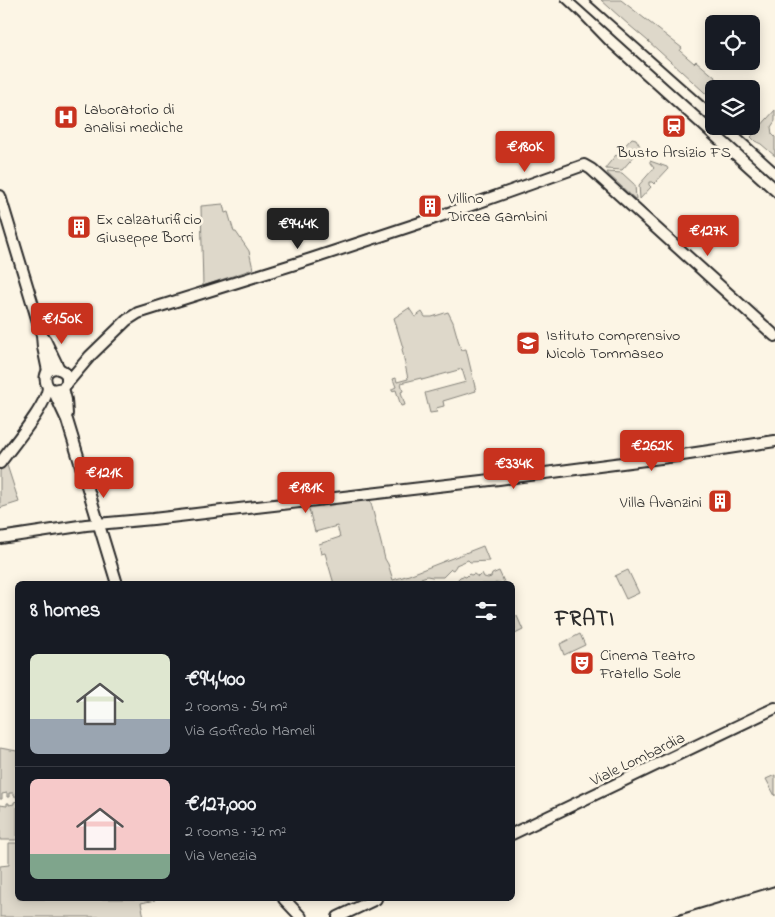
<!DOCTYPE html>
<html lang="en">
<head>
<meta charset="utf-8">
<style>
	body { margin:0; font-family:"Indie Flower",sans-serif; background:#20242c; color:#f1f3f6; height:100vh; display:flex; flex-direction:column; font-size:19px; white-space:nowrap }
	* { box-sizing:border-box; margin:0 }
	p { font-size:16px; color:#9ea1a6 }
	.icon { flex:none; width:28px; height:28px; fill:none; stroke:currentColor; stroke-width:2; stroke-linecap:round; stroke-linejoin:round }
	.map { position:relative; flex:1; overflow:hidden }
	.details { position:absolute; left:15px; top:581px; width:500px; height:320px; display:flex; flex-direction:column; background:#171b24; border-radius:8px; box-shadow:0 2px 12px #0003 }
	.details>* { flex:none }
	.buttons { position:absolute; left:705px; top:15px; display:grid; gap:10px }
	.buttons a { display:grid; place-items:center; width:55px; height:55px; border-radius:8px; background:#171b24; box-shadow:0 2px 12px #0003; font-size:25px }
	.price { position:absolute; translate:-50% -42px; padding:0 11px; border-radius:5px; background:#c8321e; color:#fff; font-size:16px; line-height:32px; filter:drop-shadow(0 1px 2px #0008) }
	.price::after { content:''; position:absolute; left:50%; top:30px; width:15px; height:11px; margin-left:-8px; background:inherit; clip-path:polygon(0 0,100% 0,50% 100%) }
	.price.current { background:#222; color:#fff }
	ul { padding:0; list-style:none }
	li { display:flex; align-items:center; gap:15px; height:125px; padding:0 15px }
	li+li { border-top:1px solid #363941 }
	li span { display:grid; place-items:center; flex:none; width:140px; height:100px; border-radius:8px; color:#555 }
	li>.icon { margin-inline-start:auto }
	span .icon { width:60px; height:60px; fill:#fffc; stroke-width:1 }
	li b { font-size:21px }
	h2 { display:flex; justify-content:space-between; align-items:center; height:60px; padding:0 15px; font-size:21px }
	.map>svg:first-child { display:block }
</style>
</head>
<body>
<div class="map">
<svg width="775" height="917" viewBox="0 0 775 917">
	<rect width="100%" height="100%" fill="#fcf5e5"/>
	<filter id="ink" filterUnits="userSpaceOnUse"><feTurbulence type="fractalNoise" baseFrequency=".02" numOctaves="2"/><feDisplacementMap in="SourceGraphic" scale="10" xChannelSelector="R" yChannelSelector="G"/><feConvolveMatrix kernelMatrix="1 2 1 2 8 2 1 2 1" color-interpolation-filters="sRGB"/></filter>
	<g filter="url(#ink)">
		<g fill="#ded8ca" stroke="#84827a">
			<polygon points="601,0 621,0 682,48 680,51 694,63 696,61 729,89 714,89 714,101 648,41 629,25"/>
			<polygon points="775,110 775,121 771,127 772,134 775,137 775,156 761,144 755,141 751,137"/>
			<polygon points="632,138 636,139 645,155 645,157 643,157 638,154 636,154 622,170 606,169 606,167 616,155 619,157 621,157 622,154 619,152"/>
			<polygon points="650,161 667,167 668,169 654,184 652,182 649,182 649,185 651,187 640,199 639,185 654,168 650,163"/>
			<polygon points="607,172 622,173 635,185 636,199 635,199 608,174"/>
			<polygon points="223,204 225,213 228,212 234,232 236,232 249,251 253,269 203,286 201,206"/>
			<polygon points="409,308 415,317 422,312 425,317 432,317 448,312 453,322 461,350 466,349 476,391 443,401 444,406 436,408 437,412 430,413 425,393 466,382 462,369 422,380 421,378 401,383 403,391 401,392 405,405 401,406 396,390 392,391 392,389 396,387 393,379 396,378 397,382 408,379 402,349 403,348 394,318"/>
			<polygon points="6,462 19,502 0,508 0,471"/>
			<polygon points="370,499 385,559 388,564 393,580 409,575 483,546 489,561 470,562 468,560 456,565 456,566 453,570 451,569 443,577 432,577 427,576 421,578 420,584 334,584 325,553 321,554 319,544 340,537 337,526 315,532 308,506"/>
			<polygon points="628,570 639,593 626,599 615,576"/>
			<polygon points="499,571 505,584 495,583 494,584 455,584 455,582 460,577 463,576 466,577 469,574 471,575 474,574 478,577 482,573 484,577 488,578 491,577 492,574"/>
			<polygon points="514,616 517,616 523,630 513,635 513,631 515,629"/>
			<polygon points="580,634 585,645 564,655 560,644"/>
			<polygon points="0,748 17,751 17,840 0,840 0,805 7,806 7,803 9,803 9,805 14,804 14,802 17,801 16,796 14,796 14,793 9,793 9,797 7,797 7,793 2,794 2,799 0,799"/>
			<polygon points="775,775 775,796 766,779"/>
			<polygon points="9,843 17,843 18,899 155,899 155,900 141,903 144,917 0,917 0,866 9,865"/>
		</g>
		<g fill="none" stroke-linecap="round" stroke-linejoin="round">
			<g stroke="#2b2b2b" stroke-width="14">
				<g id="secondary">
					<polyline points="0,196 42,335 43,347 48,371"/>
					<polyline points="45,340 59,369"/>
					<path d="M67 383V375C56 361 39 371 48 387L53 390 63 388 90 356 127 320 138 313 311 259 429 220 584 165 591 169 775 336"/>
					<polyline points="63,388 66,400 67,414"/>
					<polyline points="53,390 67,420 117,584"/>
					<path d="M0 463C12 446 47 406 48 387"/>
					<polyline points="0,538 86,525 153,519 499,479 676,456 775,441"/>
					<polyline points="512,834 775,708"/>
					<polyline points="284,899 301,917"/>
					<polyline points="338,917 376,899"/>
				</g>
			</g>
			<use href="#secondary" stroke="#fcf5e5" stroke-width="10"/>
			<g stroke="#2b2b2b" stroke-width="2">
				<polyline points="561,0 578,16 606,45 775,198"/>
				<polyline points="574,0 714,126"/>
				<polyline points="589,0 714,111"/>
				<polyline points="714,126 775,181"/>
				<polyline points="731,126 775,166"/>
				<polyline points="672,917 775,886"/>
			</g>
		</g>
	</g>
	<defs>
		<g id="hospital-square" transform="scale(1.25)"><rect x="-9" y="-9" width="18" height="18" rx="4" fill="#c8321e" stroke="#fcf5e5"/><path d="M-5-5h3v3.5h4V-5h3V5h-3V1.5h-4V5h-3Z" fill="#fff"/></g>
		<g id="station-square" transform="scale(1.25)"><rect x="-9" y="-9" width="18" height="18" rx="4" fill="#c8321e" stroke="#fcf5e5"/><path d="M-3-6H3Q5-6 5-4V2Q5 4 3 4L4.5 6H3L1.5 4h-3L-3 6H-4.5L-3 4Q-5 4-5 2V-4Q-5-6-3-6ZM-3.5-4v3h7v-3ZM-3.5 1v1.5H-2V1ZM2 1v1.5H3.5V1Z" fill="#fff"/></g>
		<g id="building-square" transform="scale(1.25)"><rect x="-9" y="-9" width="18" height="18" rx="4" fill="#c8321e" stroke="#fcf5e5"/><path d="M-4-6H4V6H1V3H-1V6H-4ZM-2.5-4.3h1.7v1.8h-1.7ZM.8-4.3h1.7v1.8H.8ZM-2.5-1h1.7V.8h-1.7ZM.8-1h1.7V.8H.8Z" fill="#fff"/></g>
		<g id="school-square" transform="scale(1.25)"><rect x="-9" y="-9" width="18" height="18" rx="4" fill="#c8321e" stroke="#fcf5e5"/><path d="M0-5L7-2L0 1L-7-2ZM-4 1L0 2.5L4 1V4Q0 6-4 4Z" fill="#fff"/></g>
		<g id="theatre-square" transform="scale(1.25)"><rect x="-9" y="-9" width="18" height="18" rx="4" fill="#c8321e" stroke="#fcf5e5"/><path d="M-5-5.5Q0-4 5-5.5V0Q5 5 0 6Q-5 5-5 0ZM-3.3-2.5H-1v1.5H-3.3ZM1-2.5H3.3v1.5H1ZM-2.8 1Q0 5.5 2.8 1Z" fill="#fff"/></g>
	</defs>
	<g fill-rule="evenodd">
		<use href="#hospital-square" x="66" y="117"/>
		<use href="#station-square" x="674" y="126"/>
		<use href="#building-square" x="430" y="206"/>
		<use href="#building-square" x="79" y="227"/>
		<use href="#school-square" x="528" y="343"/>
		<use href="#building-square" x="720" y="501"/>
		<use href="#theatre-square" x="582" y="663"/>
	</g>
	<g text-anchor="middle" stroke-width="5" stroke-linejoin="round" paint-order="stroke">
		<g font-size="16" fill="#2b2b2b" stroke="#fcf5e5" text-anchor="start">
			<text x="84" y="114">Laboratorio di<tspan x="84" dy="18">analisi mediche</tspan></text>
			<text x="674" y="157" text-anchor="middle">Busto Arsizio FS</text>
			<text x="448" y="203">Villino<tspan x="448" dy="18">Dircea Gambini</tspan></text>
			<text x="96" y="224">Ex calzaturificio<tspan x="96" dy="18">Giuseppe Borri</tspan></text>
			<text x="546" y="340">Istituto comprensivo<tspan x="546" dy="18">Nicolò Tommaseo</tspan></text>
			<text x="702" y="507" text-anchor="end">Villa Avanzini</text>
			<text x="600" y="660">Cinema Teatro<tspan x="600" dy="18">Fratello Sole</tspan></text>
		</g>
		<g font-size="16" fill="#2b2b2b" stroke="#fcf5e5">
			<text transform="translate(637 758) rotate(-26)" y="6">Viale Lombardia</text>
		</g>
		<g font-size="21" font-weight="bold" letter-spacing="1" fill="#2b2b2b" stroke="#fcf5e5">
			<text x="585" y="625">FRATI</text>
		</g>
	</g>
</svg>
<div class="buttons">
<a><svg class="icon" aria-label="locate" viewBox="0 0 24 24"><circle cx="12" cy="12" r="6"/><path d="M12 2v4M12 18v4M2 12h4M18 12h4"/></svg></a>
<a><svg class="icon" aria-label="layers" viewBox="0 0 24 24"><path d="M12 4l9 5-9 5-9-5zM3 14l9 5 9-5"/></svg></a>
</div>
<b class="price" style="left:525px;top:173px">€180K</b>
<b class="price current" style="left:298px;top:250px">€94.4K</b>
<b class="price" style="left:708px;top:257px">€127K</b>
<b class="price" style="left:62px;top:345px">€150K</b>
<b class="price" style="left:652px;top:472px">€262K</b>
<b class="price" style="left:514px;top:490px">€334K</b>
<b class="price" style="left:104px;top:499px">€121K</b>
<b class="price" style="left:306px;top:514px">€181K</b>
<section class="details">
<h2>8 homes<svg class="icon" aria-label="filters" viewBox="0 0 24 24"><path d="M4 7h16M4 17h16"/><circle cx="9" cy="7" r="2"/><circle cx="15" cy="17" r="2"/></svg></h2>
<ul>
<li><span style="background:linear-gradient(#dfe7d0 65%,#9aa5b1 0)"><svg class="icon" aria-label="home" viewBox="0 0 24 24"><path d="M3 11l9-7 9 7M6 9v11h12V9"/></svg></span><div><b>€94,400</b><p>2 rooms · 54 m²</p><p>Via Goffredo Mameli</p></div></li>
<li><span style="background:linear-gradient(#f6c9c9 75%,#7fa58c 0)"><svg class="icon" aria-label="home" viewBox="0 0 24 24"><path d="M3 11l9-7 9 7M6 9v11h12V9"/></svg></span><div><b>€127,000</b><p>2 rooms · 72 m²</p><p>Via Venezia</p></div></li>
</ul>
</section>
</div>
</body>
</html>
